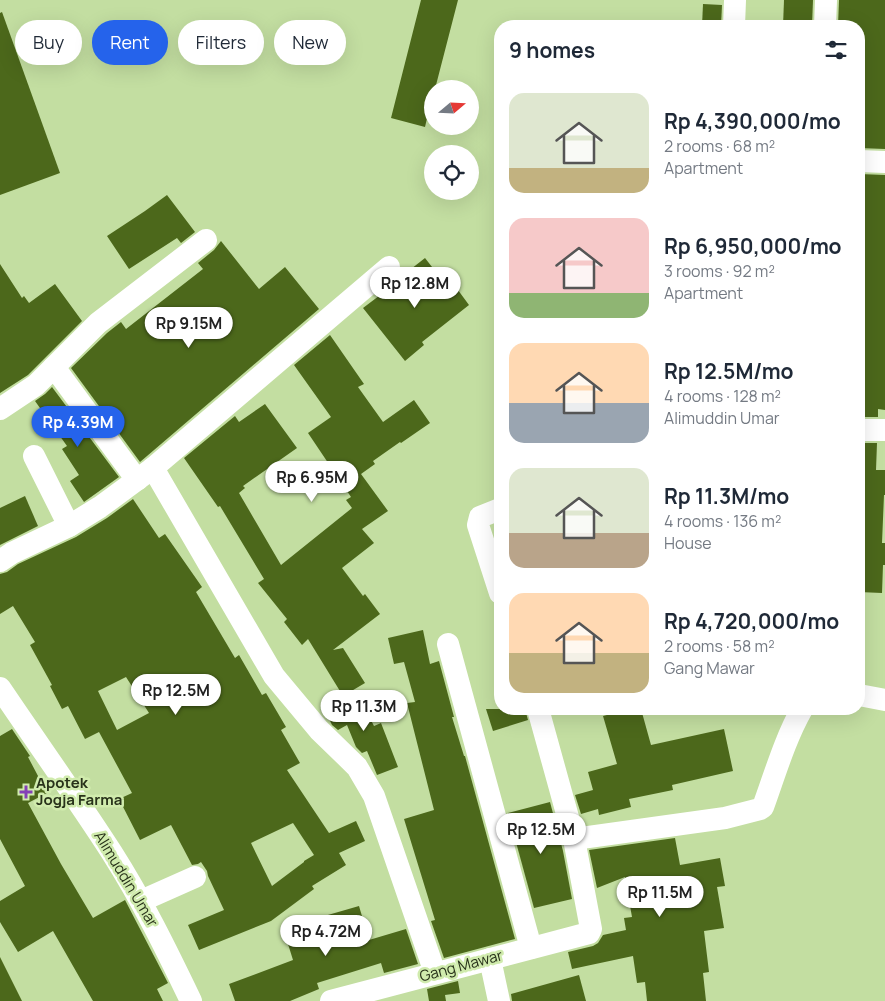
<!DOCTYPE html>
<html lang="en">
<head>
<meta charset="utf-8">
<style>
	body { margin:0; font-family:Manrope,sans-serif; background:#f6f6f7; color:#1f2937; height:100vh; display:flex; flex-direction:column; font-size:19px; white-space:nowrap }
	* { box-sizing:border-box; margin:0 }
	p { font-size:16px; color:#747a83 }
	.icon { flex:none; width:28px; height:28px; fill:none; stroke:currentColor; stroke-width:2; stroke-linecap:round; stroke-linejoin:round }
	.map { position:relative; flex:1; overflow:hidden }
	.sheet { position:absolute; left:494px; top:20px; width:371px; height:695px; display:flex; flex-direction:column; background:#fff; border-radius:20px; box-shadow:0 5px 20px #0002 }
	.sheet>* { flex:none }
	.hud { position:absolute; left:15px; top:20px; width:404px; height:45px; display:flex; gap:10px }
	.needle { width:32px; rotate:71deg }
	.tools { position:absolute; left:424px; top:80px; display:grid; gap:10px }
	.tools a { display:grid; place-items:center; width:55px; height:55px; border-radius:50%; background:#fff; box-shadow:0 5px 20px #0002; font-size:25px }
	.price { position:absolute; translate:-50% -42px; padding:0 11px; border-radius:18px; background:#fff; color:#222; font-size:16px; line-height:32px; filter:drop-shadow(0 1px 2px #0008) }
	.price::after { content:''; position:absolute; left:50%; top:30px; width:15px; height:11px; margin-left:-8px; background:inherit; clip-path:polygon(0 0,100% 0,50% 100%) }
	.price.active { background:#2563eb; color:#fff }
	ul { padding:0; list-style:none }
	li { display:flex; align-items:center; gap:15px; height:125px; padding:0 15px }
	li span { display:grid; place-items:center; flex:none; width:140px; height:100px; border-radius:15px; color:#555 }
	li>.icon { margin-inline-start:auto }
	span .icon { width:60px; height:60px; fill:#fffc; stroke-width:1 }
	li b { font-size:21px }
	h2 { display:flex; justify-content:space-between; align-items:center; height:60px; padding:0 15px; font-size:21px }
	.tag { padding:0 18px; border-radius:22px; background:#fff; box-shadow:0 5px 20px #0002; font-size:18px; line-height:45px }
	.tag.active { background:#2563eb; color:#fff }
	.map>svg:first-child { display:block }
</style>
</head>
<body>
<div class="map">
<svg width="885" height="1001" viewBox="0 0 885 1001">
	<rect width="100%" height="100%" fill="#c3dea1"/>
	<g fill="#4c681b" fill-rule="evenodd">
		<polygon points="421,0 458,0 435,89 432,89 432,97 425,127 391,118"/>
		<polygon points="784,0 813,0 812,26 783,26"/>
		<polygon points="839,0 885,0 885,149 859,148 859,26 838,26"/>
		<polygon points="703,4 722,5 721,26 702,26"/>
		<polygon points="2,12 60,173 0,195 0,13"/>
		<polygon points="859,174 885,175 885,410 878,409 878,417 859,417 859,372 860,341 859,341"/>
		<polygon points="167,195 195,232 181,243 177,238 129,269 107,236 145,211"/>
		<polygon points="221,241 259,289 285,267 319,309 140,462 71,368 107,333 121,322 126,329 203,269 198,263 214,250"/>
		<polygon points="425,258 450,290 455,286 469,305 422,342 424,345 405,361 363,308 412,271 411,269"/>
		<polygon points="0,264 22,298 24,296 29,303 55,284 82,321 28,375 0,393"/>
		<polygon points="330,335 364,384 358,387 383,422 414,400 430,423 401,443 400,442 373,461 375,464 361,474 388,511 362,529 374,543 342,568 363,596 365,594 380,614 333,650 343,648 365,683 343,696 308,639 302,645 284,622 287,619 258,583 264,579 220,506 218,507 184,458 235,416 239,422 265,404 297,448 243,486 245,488 239,493 281,565 352,508 346,500 351,497 308,433 331,417 294,365"/>
		<polygon points="52,387 119,477 84,502 70,481 79,475 62,449 67,446 35,401 45,394"/>
		<polygon points="859,443 877,443 876,470 885,470 885,495 884,495 882,543 885,543 885,565 883,565 882,593 859,592"/>
		<polygon points="25,496 38,526 0,545 0,508"/>
		<path d="M133 499 159 538 165 534 202 587 196 592 235 658 239 655 262 695 266 693 286 727 281 730 300 763 287 770 329 833 356 821 365 841 339 853 346 865 312 886 314 889 271 921 199 950 188 925 224 910 208 876 207 871 201 862 198 864 192 865 171 825 140 840 119 799 132 793 99 732 85 739 68 706 62 709 50 686 52 685 30 645 35 642 13 606 0 614V574L7 572 18 564 76 537 107 518ZM126 677 149 713 117 730 98 691ZM293 823 314 855 304 861V862L272 886 251 843Z"/>
		<polygon points="423,630 430,664 439,661 454,717 452,717 464,756 465,756 515,939 444,958 431,921 435,920 404,819 434,810 407,703 415,702 404,662 394,664 388,638"/>
		<polygon points="357,693 374,726 381,723 398,767 377,775 367,751 362,753 356,747 347,725 338,730 332,725 325,710"/>
		<polygon points="486,709 525,709 528,720 493,731"/>
		<polygon points="630,709 641,709 651,745 724,729 733,771 672,785 673,790 629,799 631,807 599,815 598,809 581,814 575,795 593,790 588,772 617,764 603,716"/>
		<polygon points="12,729 30,756 28,757 47,793 28,803 61,864 93,918 125,900 168,983 157,989 163,1001 93,1001 53,931 18,952 0,922 0,901 25,886 0,839 0,736"/>
		<polygon points="550,802 563,851 572,899 534,908 508,813"/>
		<polygon points="675,838 680,865 720,858 725,886 717,887 724,928 704,931 709,972 703,973 706,1001 647,1001 645,982 637,983 633,956 572,969 568,952 593,946 598,943 603,935 626,930 624,918 632,917 625,877 597,888 589,850"/>
		<polygon points="359,906 369,940 406,929 418,964 384,973 381,963 317,983 319,989 290,1001 235,1001 229,984 293,960 283,928"/>
		<polygon points="0,957 22,1001 0,1001"/>
		<polygon points="579,975 586,1001 512,1001 511,994"/>
		<polygon points="458,981 460,993 445,995 446,1001 429,1001 427,989"/>
	</g>
	<g fill="none" stroke-linecap="round" stroke-linejoin="round">
		<g stroke="#fff" stroke-width="22">
			<polyline points="734,26 735,0"/>
			<polyline points="825,26 826,0"/>
			<polyline points="859,161 885,162"/>
			<polyline points="54,367 137,480"/>
			<polyline points="0,409 36,385 98,323 206,240"/>
			<polyline points="859,430 885,430"/>
			<polyline points="34,456 69,526"/>
			<polyline points="153,468 274,676 319,730 357,767 374,796 435,973"/>
			<polyline points="500,509 480,517 478,525 500,593"/>
			<polyline points="0,561 12,553 69,526 100,507 153,468 389,267"/>
			<polyline points="448,644 531,948"/>
			<path d="M0 688C37 743 76 797 112 853 142 900 167 951 191 1001"/>
			<polyline points="859,695 885,700"/>
			<path d="M574 839 725 818 760 809 763 807C775 774 785 739 802 709"/>
			<polyline points="141,901 195,877"/>
			<polyline points="490,959 499,1001"/>
			<polyline points="331,1001 589,933 591,929 574,839 538,709"/>
		</g>
	</g>
	<path fill="#8441b6" stroke="#d0ebad" stroke-width="2" d="M23.5 784.5h5v5h5v5h-5v5h-5v-5h-5v-5h5z"/>
	<g text-anchor="middle" stroke-width="5" stroke-linejoin="round" paint-order="stroke">
		<g font-size="15" font-weight="bold" fill="#28321a" stroke="#d0ebad" text-anchor="start">
			<text x="36" y="788">Apotek<tspan x="36" dy="17">Jogja Farma</tspan></text>
		</g>
		<g font-size="15" fill="#28321a" stroke="#d0ebad">
			<text transform="translate(126 879) rotate(59)" y="5">Alimuddin Umar</text>
			<text transform="translate(461 966) rotate(-15)" y="5">Gang Mawar</text>
		</g>
	</g>
</svg>
<div class="tools">
<a><svg class="needle" viewBox="-14 -14 28 28"><path d="M0-13l5 13h-10z" fill="#e53935"/><path d="M0 13l5-13h-10z" fill="#747a83"/></svg></a>
<a><svg class="icon" aria-label="locate" viewBox="0 0 24 24"><circle cx="12" cy="12" r="6"/><path d="M12 2v4M12 18v4M2 12h4M18 12h4"/></svg></a>
</div>
<b class="price" style="left:415px;top:309px">Rp 12.8M</b>
<b class="price" style="left:189px;top:349px">Rp 9.15M</b>
<b class="price active" style="left:78px;top:448px">Rp 4.39M</b>
<b class="price" style="left:312px;top:503px">Rp 6.95M</b>
<b class="price" style="left:176px;top:716px">Rp 12.5M</b>
<b class="price" style="left:364px;top:732px">Rp 11.3M</b>
<b class="price" style="left:541px;top:855px">Rp 12.5M</b>
<b class="price" style="left:660px;top:918px">Rp 11.5M</b>
<b class="price" style="left:326px;top:957px">Rp 4.72M</b>
<div class="hud">
<a class="tag">Buy</a>
<a class="tag active">Rent</a>
<a class="tag">Filters</a>
<a class="tag">New</a>
</div>
<section class="sheet">
<h2>9 homes<svg class="icon" aria-label="filters" viewBox="0 0 24 24"><path d="M4 7h16M4 17h16"/><circle cx="9" cy="7" r="2"/><circle cx="15" cy="17" r="2"/></svg></h2>
<ul>
<li><span style="background:linear-gradient(#dfe7d0 75%,#c2b280 0)"><svg class="icon" aria-label="home" viewBox="0 0 24 24"><path d="M3 11l9-7 9 7M6 9v11h12V9"/></svg></span><div><b>Rp 4,390,000/mo</b><p>2 rooms · 68 m²</p><p>Apartment</p></div></li>
<li><span style="background:linear-gradient(#f6c9c9 75%,#8fb573 0)"><svg class="icon" aria-label="home" viewBox="0 0 24 24"><path d="M3 11l9-7 9 7M6 9v11h12V9"/></svg></span><div><b>Rp 6,950,000/mo</b><p>3 rooms · 92 m²</p><p>Apartment</p></div></li>
<li><span style="background:linear-gradient(#ffd9b3 60%,#9aa5b1 0)"><svg class="icon" aria-label="home" viewBox="0 0 24 24"><path d="M3 11l9-7 9 7M6 9v11h12V9"/></svg></span><div><b>Rp 12.5M/mo</b><p>4 rooms · 128 m²</p><p>Alimuddin Umar</p></div></li>
<li><span style="background:linear-gradient(#dfe7d0 65%,#b9a48a 0)"><svg class="icon" aria-label="home" viewBox="0 0 24 24"><path d="M3 11l9-7 9 7M6 9v11h12V9"/></svg></span><div><b>Rp 11.3M/mo</b><p>4 rooms · 136 m²</p><p>House</p></div></li>
<li><span style="background:linear-gradient(#ffd9b3 60%,#c2b280 0)"><svg class="icon" aria-label="home" viewBox="0 0 24 24"><path d="M3 11l9-7 9 7M6 9v11h12V9"/></svg></span><div><b>Rp 4,720,000/mo</b><p>2 rooms · 58 m²</p><p>Gang Mawar</p></div></li>
</ul>
</section>
</div>
</body>
</html>
